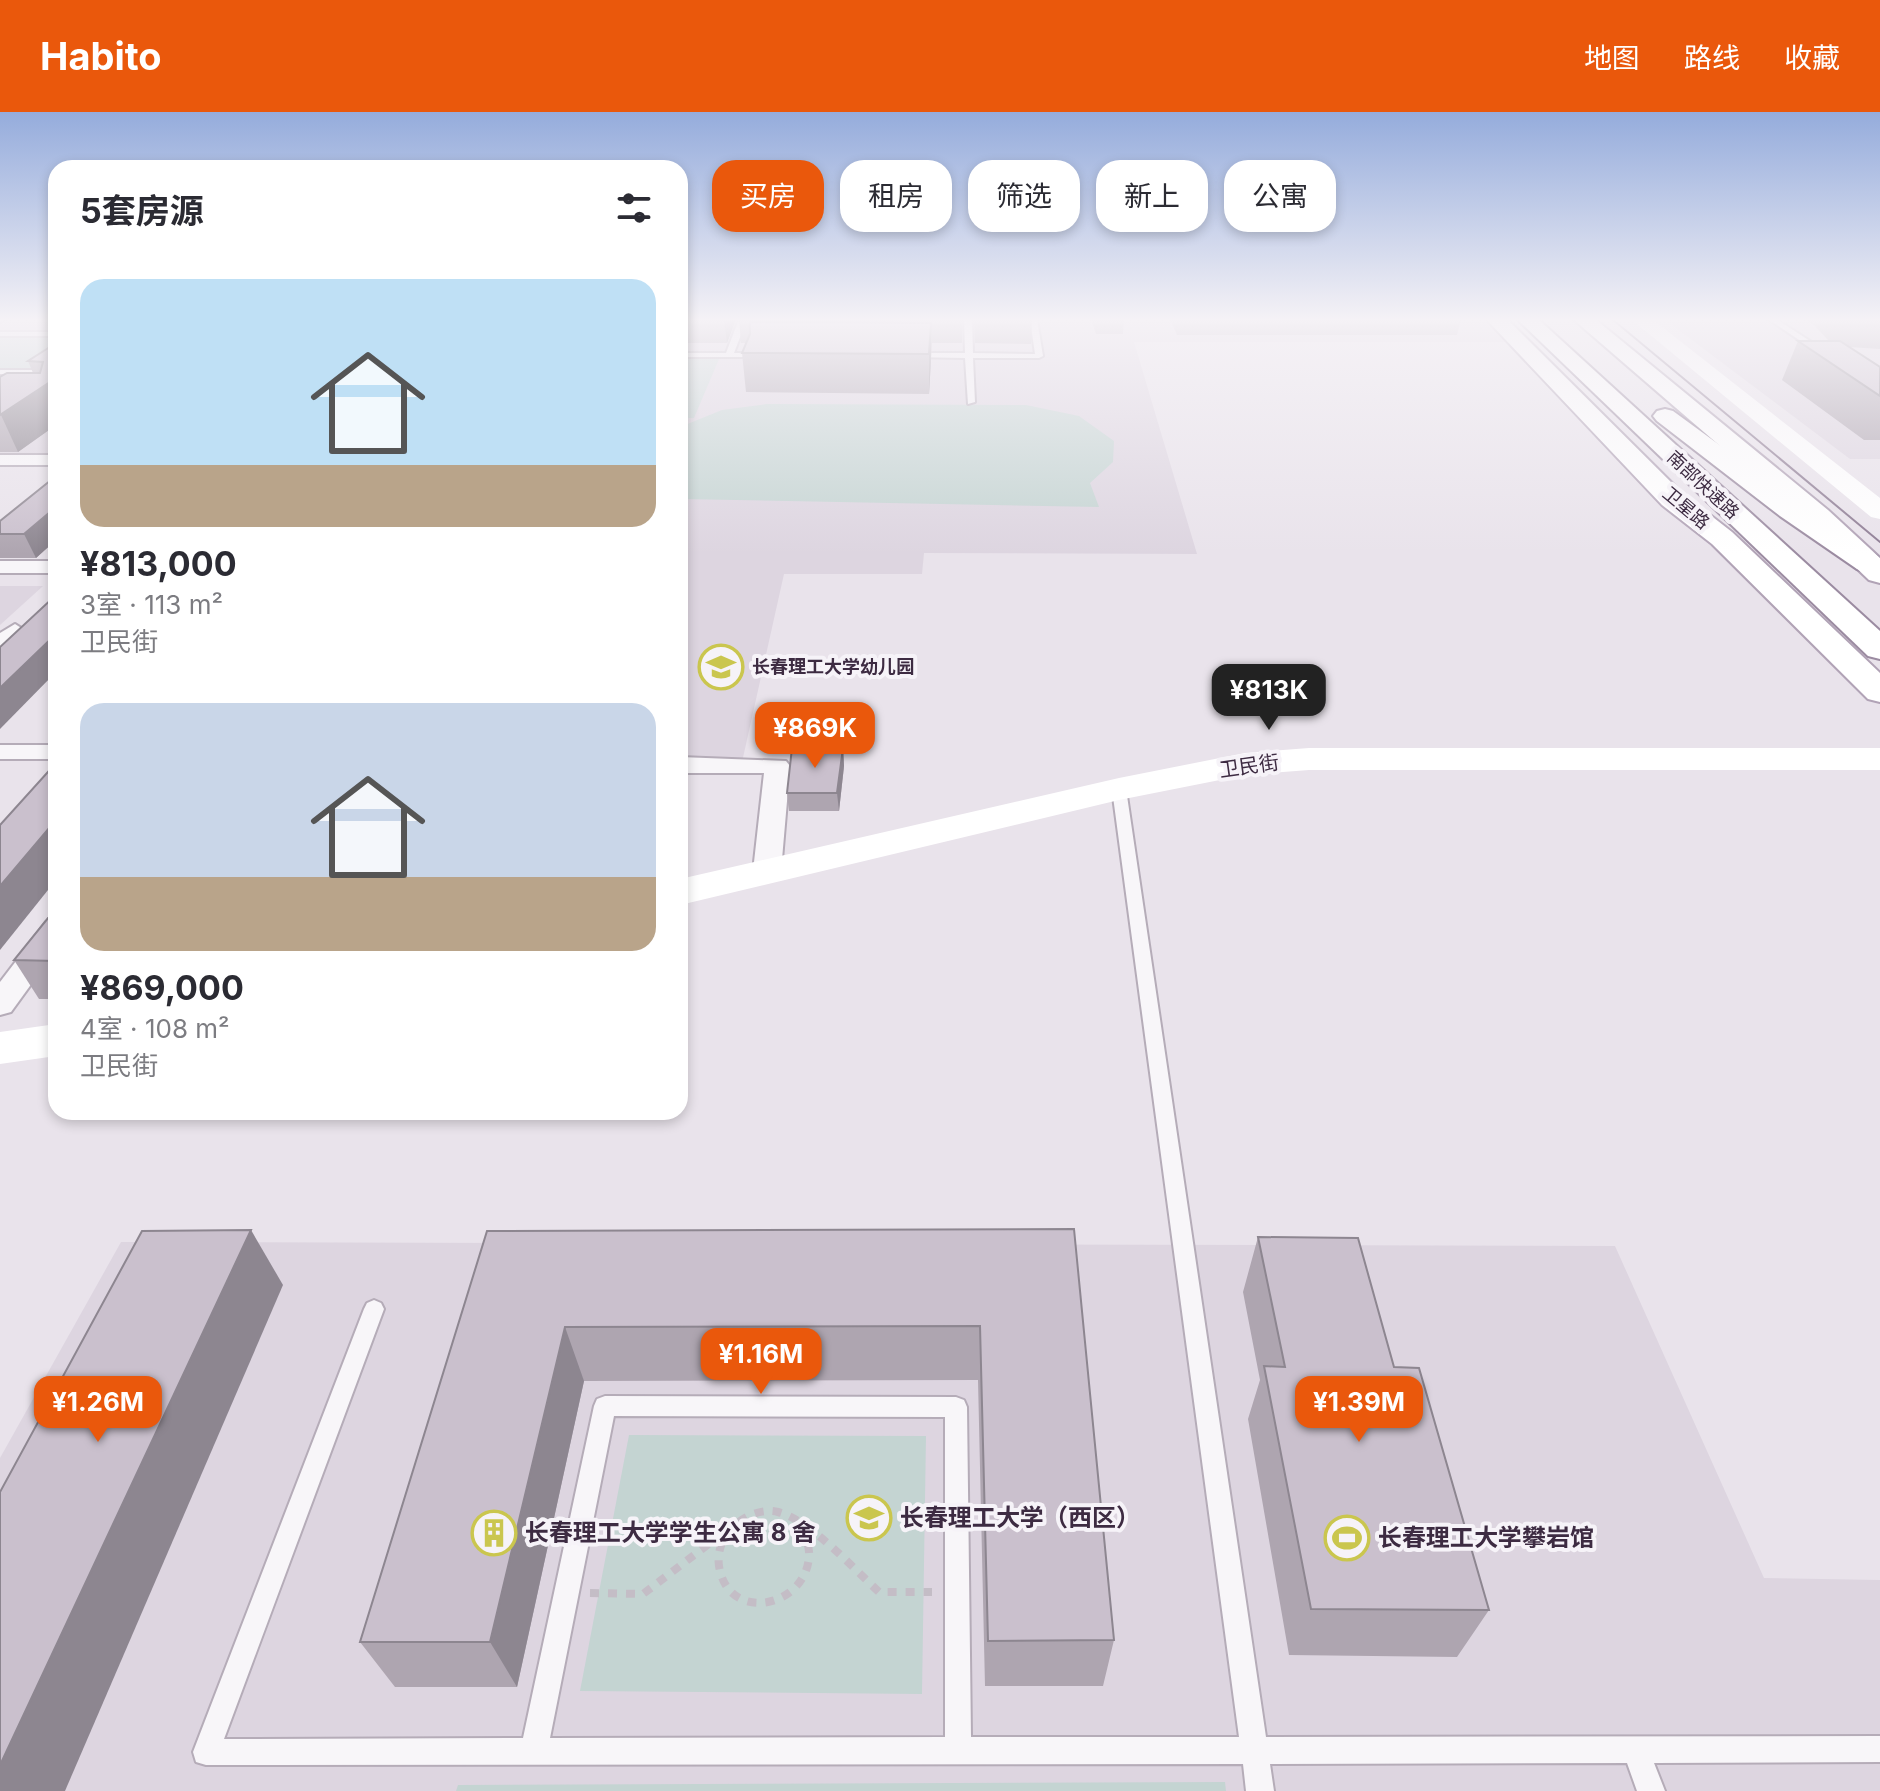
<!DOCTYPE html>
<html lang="zh">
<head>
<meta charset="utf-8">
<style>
	body { margin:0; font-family:Inter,"Noto Sans SC",sans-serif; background:#f7f7f7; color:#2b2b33; height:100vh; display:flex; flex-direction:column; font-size:30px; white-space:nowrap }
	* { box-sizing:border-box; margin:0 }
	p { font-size:26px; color:#7c7c81 }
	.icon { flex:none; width:44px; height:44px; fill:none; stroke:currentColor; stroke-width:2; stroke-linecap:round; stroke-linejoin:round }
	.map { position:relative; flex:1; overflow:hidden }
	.side { position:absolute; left:48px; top:48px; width:640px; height:960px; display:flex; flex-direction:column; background:#fff; border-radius:24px; box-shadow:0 4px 12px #0003 }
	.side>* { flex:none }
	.guide { position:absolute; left:712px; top:48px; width:760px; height:72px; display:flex; gap:16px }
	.price { position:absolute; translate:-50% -68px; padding:0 18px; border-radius:16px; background:#ea580c; color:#fff; font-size:26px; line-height:52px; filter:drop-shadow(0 2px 4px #0008) }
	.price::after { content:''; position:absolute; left:50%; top:48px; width:24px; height:18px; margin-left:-12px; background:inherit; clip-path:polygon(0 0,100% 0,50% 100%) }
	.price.current { background:#222; color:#fff }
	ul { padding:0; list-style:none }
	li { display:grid; align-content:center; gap:16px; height:424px; padding:0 32px }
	li span { display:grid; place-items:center; height:248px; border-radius:24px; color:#555 }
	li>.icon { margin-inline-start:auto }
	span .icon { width:144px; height:144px; fill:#fffc; stroke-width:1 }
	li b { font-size:34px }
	h2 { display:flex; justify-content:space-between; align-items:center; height:96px; padding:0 32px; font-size:34px }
	.chip { padding:0 28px; border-radius:24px; background:#fff; box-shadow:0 4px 12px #0003; font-size:28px; line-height:72px }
	.chip.current { background:#ea580c; color:#fff }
	header { display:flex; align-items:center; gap:48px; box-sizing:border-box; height:112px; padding:0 40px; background:#ea580c; color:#fff }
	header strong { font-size:38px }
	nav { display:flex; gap:44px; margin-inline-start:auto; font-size:28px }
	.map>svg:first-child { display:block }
</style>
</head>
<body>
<header>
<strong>Habito</strong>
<nav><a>地图</a><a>路线</a><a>收藏</a></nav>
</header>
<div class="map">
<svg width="1880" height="1679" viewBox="0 0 1880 1679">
	<rect width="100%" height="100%" fill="#e9e3eb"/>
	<g fill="#ddd5e0">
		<rect x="0" y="207" width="56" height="143"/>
		<polygon points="680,207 1499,207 1518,230 1134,230 1197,442 924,441 922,462 784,462 742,650 680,649"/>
		<polygon points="1664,207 1880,207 1880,347 1850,347"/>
		<polygon points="0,474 43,474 0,513"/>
		<polygon points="121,1130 1615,1134 1764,1466 1880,1468 1880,1679 0,1679 0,1346"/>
	</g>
	<g fill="#c4d4d2">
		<polygon points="56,217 56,265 0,302 0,222 47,222"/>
		<polygon points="680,246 719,247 694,306 680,306"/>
		<polygon points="767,292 1026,293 1079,304 1114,329 1113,350 1090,371 1099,395 680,387 680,315 722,298"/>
		<polygon points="629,1323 926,1324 922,1582 580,1579"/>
		<polygon points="1225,1670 1226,1679 456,1679 458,1673"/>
	</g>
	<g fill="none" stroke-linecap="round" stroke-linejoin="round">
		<g stroke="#b5acb8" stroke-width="4">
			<g id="lane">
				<polygon points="0,207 6,207 0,210"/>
				<polygon points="739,207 747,207 734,241 762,241 765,245 680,245 680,241 726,241"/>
				<polygon points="964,207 972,207 973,241 1035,242 1030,207 1037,207 1043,244 1039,246 973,246 975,290 968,292 965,246 910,245 906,243 910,241 965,241"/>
				<polygon points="1768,207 1776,207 1827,240 1820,242"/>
				<rect x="0" y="220" width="56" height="4"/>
				<rect x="0" y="258" width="56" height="4"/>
				<path d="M1119 673 1126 677 1266 1625 1880 1624V1650L1654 1651 1665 1679H1637L1627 1651 1270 1652 1274 1679H1246L1243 1652 206 1653 196 1650 193 1640 364 1197 367 1191 374 1188 381 1191 384 1197 224 1627 523 1626 594 1294 597 1287 605 1284 956 1285 964 1288 967 1295 971 1625H1239L1112 677ZM614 1304 945 1305V1625L550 1626Z"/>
			</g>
		</g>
		<g stroke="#b5acb8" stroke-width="4">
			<g id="street">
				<rect x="0" y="343" width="56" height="10"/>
				<rect x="0" y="449" width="56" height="12"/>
				<polygon points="15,512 26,519 8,538 0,540 0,521"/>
				<rect x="0" y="633" width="56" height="14"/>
				<polygon points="680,645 786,649 790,654 781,759 777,765 767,768 757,765 753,759 764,661 680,661"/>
				<polygon points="56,807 56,838 11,900 0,903 0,870 46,810"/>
			</g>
		</g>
		<g stroke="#b1a3b6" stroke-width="4">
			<g id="primary">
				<polygon points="1486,207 1507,207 1682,381 1732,420 1880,561 1880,590 1868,587 1712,432 1662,393"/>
				<polygon points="1573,207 1595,207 1828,398 1880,446 1880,471 1869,468 1808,410"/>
			</g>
		</g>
		<g stroke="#9b8ba1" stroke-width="4">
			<g id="highway">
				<polygon points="1517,207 1538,207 1880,519 1880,547 1868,544"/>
				<polygon points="1665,297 1673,299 1800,392 1877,445 1880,448 1877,457 1867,460 1857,457 1780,404 1657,309 1653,304 1657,299"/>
			</g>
		</g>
		<g stroke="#c4bdc6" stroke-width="8" stroke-dasharray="9 9" stroke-linecap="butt">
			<path d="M802 1415C805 1424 810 1435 809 1445 805 1496 728 1512 719 1454 717 1440 722 1426 733 1415 744 1404 762 1396 778 1400 810 1408 854 1457 879 1480H932"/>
			<polyline points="590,1481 643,1482 727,1418"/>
		</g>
		<use href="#lane" fill="#f8f6f9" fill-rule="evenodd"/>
		<use href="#street" fill="#f8f6f9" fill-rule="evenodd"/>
		<g fill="#fff" fill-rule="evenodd">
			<polygon points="1631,207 1652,207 1880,386 1880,407 1871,405"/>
			<polygon points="1309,636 1880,636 1880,658 1309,658 1245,663 1119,688 680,793 680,767 1119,666 1245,641"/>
			<polygon points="56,912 56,944 0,952 0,920"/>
		</g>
		<use href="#primary" fill="#fff" fill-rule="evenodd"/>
		<use href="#highway" fill="#fff" fill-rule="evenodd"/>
		<polyline stroke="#8e7d94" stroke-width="2" points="1612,207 1880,430"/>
	</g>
	<g fill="#aea5b0">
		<polygon points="680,207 736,207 727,231 680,231"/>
		<polygon points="739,207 962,207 962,231 932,231 929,282 746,280 742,241 747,231 741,231"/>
		<polygon points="973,207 1032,207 1031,232 975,231 974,207"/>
		<polygon points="1091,207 1124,207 1123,222 1096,222"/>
		<polygon points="1170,207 1461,207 1457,223 1177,223"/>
		<polygon points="1805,207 1880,207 1880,237 1849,235 1880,255 1880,328 1864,328 1782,268 1798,229 1829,229 1814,213"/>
		<polygon points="56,231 56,313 18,340 0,340 0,265 33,261 28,249"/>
		<polygon points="56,364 56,428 36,446 0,446 0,409"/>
		<polygon points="843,636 844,654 839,699 789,699 787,681"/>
		<polygon points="56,806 56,887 39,887 14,848"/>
		<polygon points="1074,1117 1114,1528 1103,1574 985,1574 978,1268 584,1269 517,1575 395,1575 360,1530 487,1119"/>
		<polygon points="1258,1125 1394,1255 1489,1498 1457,1545 1289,1543 1248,1307 1260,1268 1243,1180"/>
	</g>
	<g fill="#8d8690">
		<polygon points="724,207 736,207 727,231"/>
		<polygon points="931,211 931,249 929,282 929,242"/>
		<polygon points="56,266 56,313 18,340 1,303"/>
		<polygon points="56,395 56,428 36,446 24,422"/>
		<polygon points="56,522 56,560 0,617 0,576"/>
		<polygon points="843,636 844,654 839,699 837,681"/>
		<polygon points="56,708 56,768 0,838 0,774"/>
		<polygon points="251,1118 283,1173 65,1679 0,1679 0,1653"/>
		<polygon points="565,1215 584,1269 517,1575 490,1530"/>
	</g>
	<g fill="#cac0cd" stroke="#8d8690" stroke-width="2">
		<polygon points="750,210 931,211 929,242 742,241 750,222"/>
		<polygon points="1798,229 1840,229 1880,255 1880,284"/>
		<polygon points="56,231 56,266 0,303 0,265 7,261 40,261 43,250 28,249"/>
		<polygon points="56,364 56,395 24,422 0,422 0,409"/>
		<polygon points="56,483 56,522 0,576 0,535"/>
		<polygon points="792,636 843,636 837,681 787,681"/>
		<polygon points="56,651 56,708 0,774 0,713"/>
		<polygon points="48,806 56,806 56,849 14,848"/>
		<polygon points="1074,1117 1114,1528 988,1529 980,1214 565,1215 490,1530 360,1530 487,1119"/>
		<polygon points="251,1118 0,1653 0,1380 142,1119"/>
		<polygon points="1258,1125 1358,1126 1394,1255 1419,1256 1489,1498 1311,1497 1264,1254 1285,1255"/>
	</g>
	<linearGradient id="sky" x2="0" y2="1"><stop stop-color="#95acdc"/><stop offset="0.47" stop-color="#f5f2f6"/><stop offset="1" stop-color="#f5f2f6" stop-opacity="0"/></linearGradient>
	<rect width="1880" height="442" fill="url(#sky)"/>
	<defs>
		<g id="school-ring" transform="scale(2.3)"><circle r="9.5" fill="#f6f3f8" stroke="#cac64e" stroke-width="1.5"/><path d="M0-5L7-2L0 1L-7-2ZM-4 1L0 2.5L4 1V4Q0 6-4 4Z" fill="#cac64e"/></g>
		<g id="university-ring" transform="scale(2.3)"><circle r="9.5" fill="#f6f3f8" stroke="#cac64e" stroke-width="1.5"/><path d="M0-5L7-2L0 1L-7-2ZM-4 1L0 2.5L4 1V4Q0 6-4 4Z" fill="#cac64e"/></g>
		<g id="building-ring" transform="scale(2.3)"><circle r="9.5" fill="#f6f3f8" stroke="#cac64e" stroke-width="1.5"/><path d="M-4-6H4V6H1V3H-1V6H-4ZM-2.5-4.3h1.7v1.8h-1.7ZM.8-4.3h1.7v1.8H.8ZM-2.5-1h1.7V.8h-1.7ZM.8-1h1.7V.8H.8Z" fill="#cac64e"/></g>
		<g id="stadium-ring" transform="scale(2.3)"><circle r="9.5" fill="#f6f3f8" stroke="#cac64e" stroke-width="1.5"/><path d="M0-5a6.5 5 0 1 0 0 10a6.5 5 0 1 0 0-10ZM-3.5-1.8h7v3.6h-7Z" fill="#cac64e"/></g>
	</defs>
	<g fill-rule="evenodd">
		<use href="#school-ring" x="721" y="555"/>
		<use href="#university-ring" x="869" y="1406"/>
		<use href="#building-ring" x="494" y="1421"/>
		<use href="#stadium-ring" x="1347" y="1426"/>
	</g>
	<g text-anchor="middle" stroke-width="8" stroke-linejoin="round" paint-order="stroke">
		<g font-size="18" fill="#3d2b42" stroke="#f6f3f8">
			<text transform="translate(1703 373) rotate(43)" y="6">南部快速路</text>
			<text transform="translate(1686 396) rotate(40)" y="6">卫星路</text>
		</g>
		<g font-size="18" font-weight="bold" fill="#3d2b42" stroke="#f6f3f8" text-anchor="start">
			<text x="752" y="561">长春理工大学幼儿园</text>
		</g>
		<g font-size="20" fill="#3d2b42" stroke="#f6f3f8">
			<text transform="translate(1249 654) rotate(-8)" y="7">卫民街</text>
		</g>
		<g font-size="24" font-weight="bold" fill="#3d2b42" stroke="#f6f3f8" text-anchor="start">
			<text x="900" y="1414">长春理工大学（西区）</text>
			<text x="525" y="1429">长春理工大学学生公寓 8 舍</text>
			<text x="1378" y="1434">长春理工大学攀岩馆</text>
		</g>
	</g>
</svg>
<b class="price current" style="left:1269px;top:620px">¥813K</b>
<b class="price" style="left:815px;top:658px">¥869K</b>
<b class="price" style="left:761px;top:1284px">¥1.16M</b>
<b class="price" style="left:98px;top:1332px">¥1.26M</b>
<b class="price" style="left:1359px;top:1332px">¥1.39M</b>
<div class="guide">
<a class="chip current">买房</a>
<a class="chip">租房</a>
<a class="chip">筛选</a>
<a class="chip">新上</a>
<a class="chip">公寓</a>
</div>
<section class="side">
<h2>5套房源<svg class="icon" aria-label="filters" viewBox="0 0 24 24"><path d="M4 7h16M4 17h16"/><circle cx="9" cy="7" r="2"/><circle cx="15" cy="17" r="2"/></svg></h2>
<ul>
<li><span style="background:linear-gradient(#bfe0f5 75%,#b9a48a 0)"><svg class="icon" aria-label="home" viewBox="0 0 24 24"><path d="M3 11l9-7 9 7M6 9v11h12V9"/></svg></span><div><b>¥813,000</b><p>3室 · 113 m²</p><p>卫民街</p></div></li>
<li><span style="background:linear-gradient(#c9d6e8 70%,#b9a48a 0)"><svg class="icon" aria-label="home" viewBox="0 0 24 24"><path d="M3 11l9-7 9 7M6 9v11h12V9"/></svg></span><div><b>¥869,000</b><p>4室 · 108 m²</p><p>卫民街</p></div></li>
</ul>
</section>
</div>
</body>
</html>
